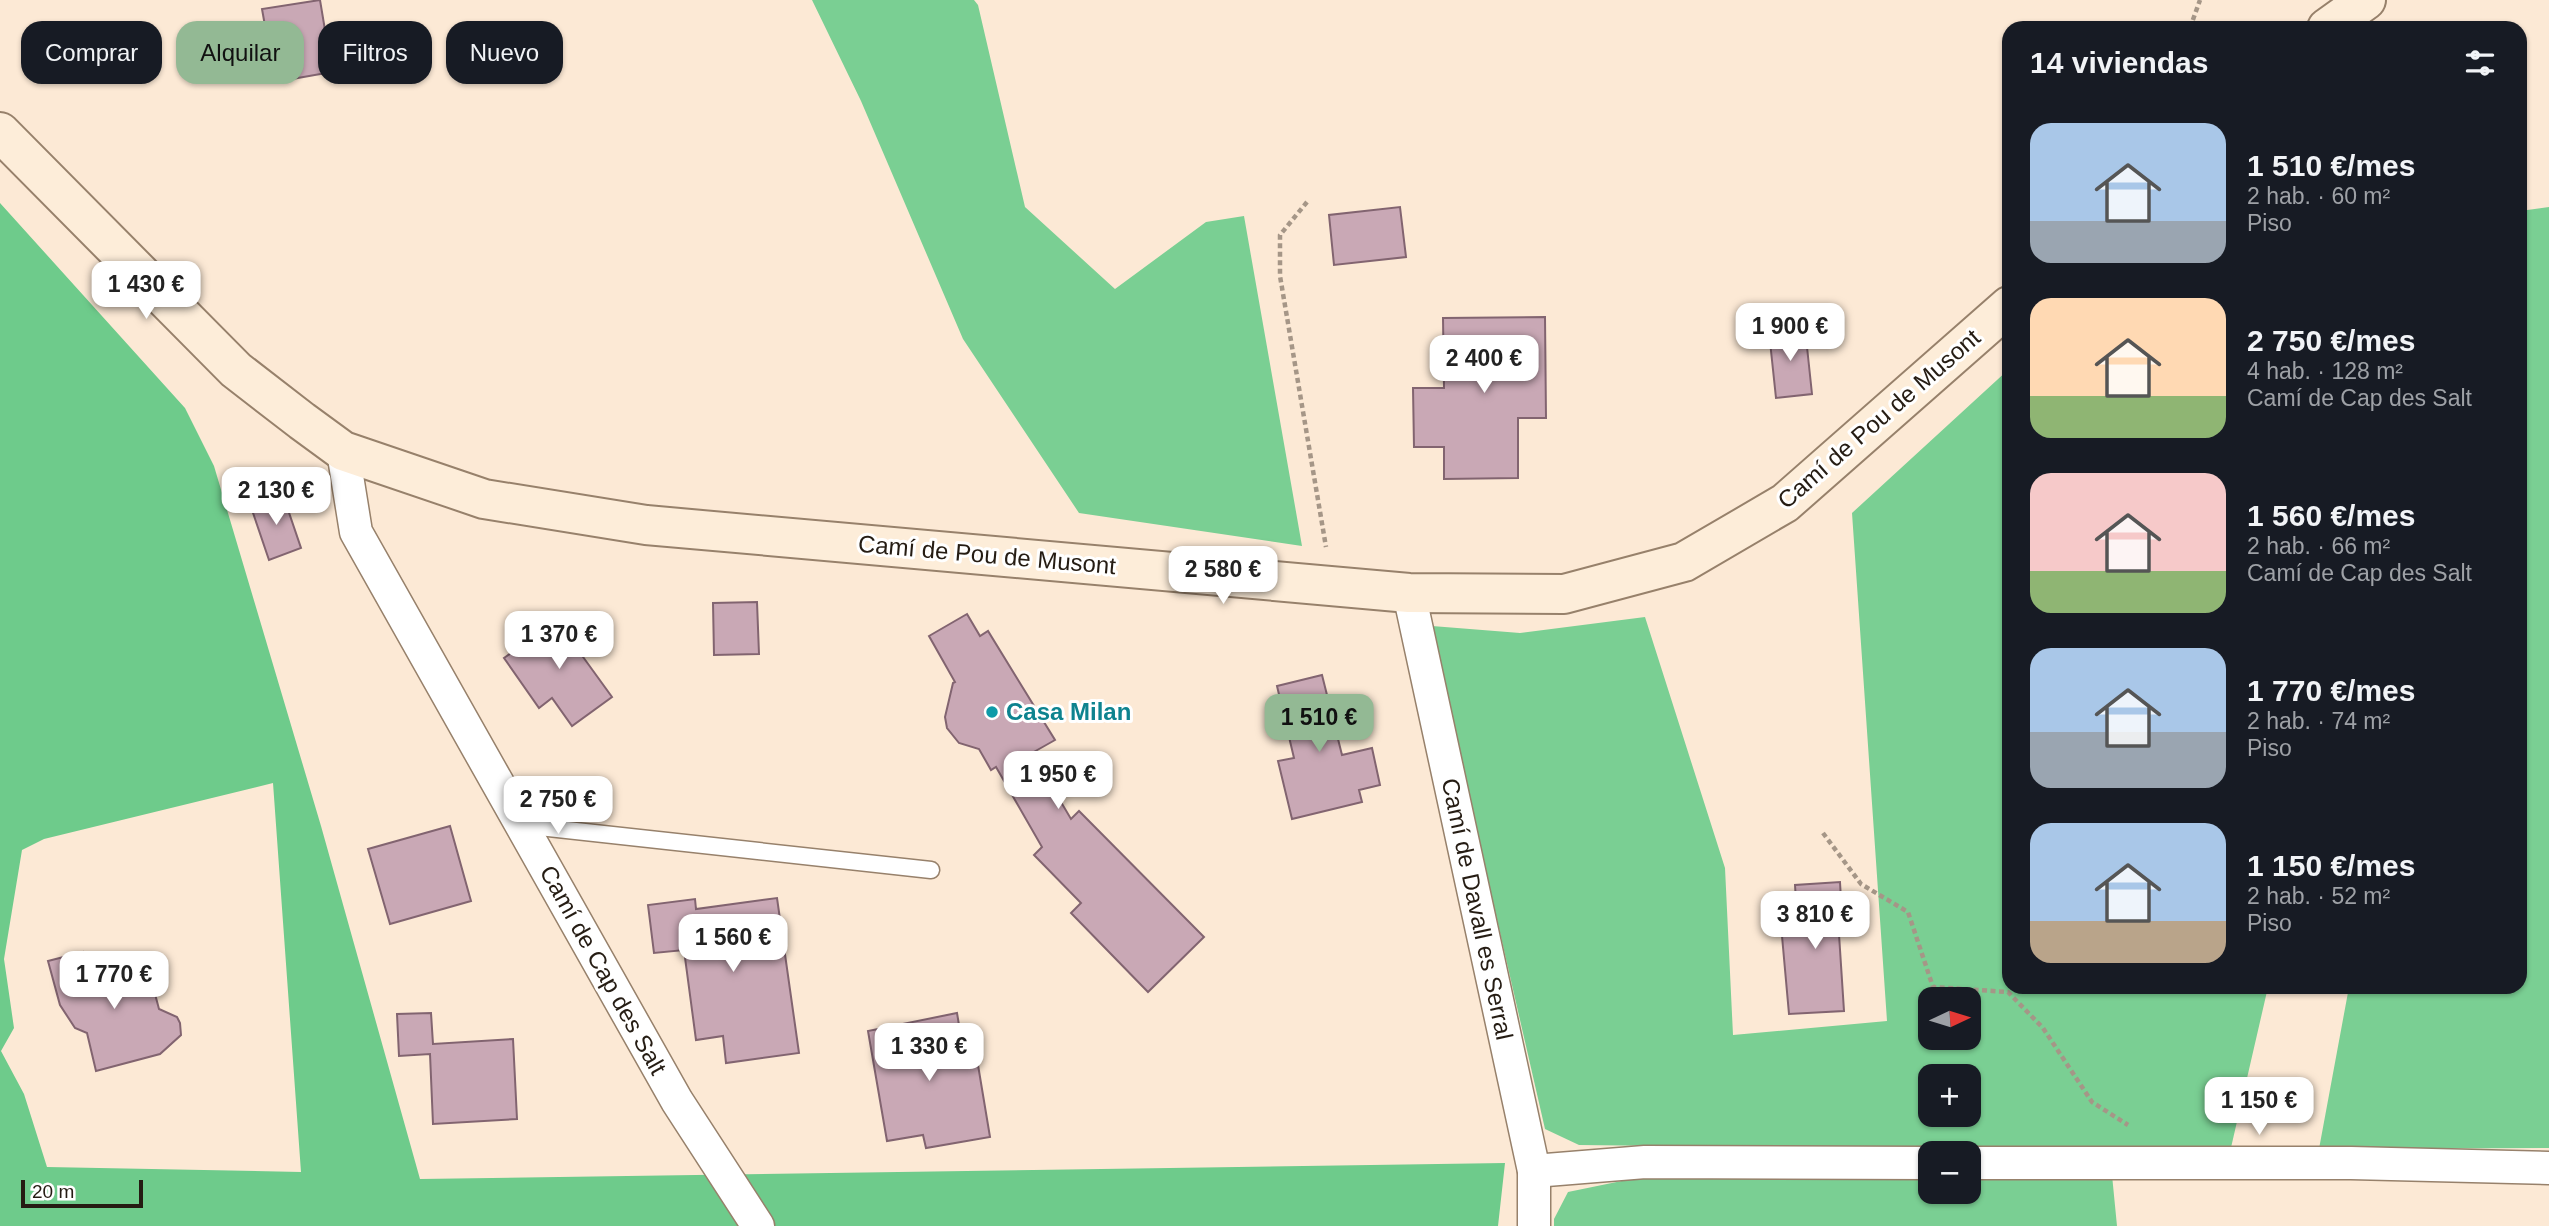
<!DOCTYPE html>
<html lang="es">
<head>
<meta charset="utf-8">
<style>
	body { margin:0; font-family:Helvetica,sans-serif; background:#20242c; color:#f1f3f6; height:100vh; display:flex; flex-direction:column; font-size:26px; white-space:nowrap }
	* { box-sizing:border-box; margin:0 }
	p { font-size:23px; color:#9ea1a6 }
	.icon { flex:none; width:38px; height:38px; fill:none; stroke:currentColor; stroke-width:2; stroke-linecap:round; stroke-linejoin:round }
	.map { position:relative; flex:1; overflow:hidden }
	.drawer { position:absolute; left:2002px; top:21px; width:525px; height:973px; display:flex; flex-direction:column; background:#171b24; border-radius:21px; box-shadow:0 2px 5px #0004 }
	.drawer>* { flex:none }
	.guide { position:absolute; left:21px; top:21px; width:665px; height:63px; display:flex; gap:14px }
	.needle { width:46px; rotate:86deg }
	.fabs { position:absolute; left:1918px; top:987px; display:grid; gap:14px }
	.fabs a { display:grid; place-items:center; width:63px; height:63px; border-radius:14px; background:#171b24; box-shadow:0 2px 5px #0004; font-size:35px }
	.scale { position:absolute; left:21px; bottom:18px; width:122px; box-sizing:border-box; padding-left:7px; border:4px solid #251c13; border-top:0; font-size:19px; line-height:24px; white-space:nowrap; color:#251c13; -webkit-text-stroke:5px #fff; paint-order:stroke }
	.price { position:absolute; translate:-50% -60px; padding:0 16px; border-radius:14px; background:#fff; color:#222; font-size:23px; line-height:46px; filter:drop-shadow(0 2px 4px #0008) }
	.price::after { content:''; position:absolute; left:50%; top:42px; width:21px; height:16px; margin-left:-10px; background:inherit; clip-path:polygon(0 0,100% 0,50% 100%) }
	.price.selected { background:#93b994; color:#111 }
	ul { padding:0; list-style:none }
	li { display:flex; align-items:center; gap:21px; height:175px; padding:0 28px }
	li span { display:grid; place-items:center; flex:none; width:196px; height:140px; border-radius:21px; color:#555 }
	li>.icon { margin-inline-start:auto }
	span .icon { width:84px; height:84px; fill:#fffc; stroke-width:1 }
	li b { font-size:30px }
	h2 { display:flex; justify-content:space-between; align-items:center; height:84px; padding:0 28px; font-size:30px }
	.pill { padding:0 24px; border-radius:21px; background:#171b24; box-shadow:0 2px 5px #0004; font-size:24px; line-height:63px }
	.pill.selected { background:#93b994; color:#111 }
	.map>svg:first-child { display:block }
</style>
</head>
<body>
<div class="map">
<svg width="2549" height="1226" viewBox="0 0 2549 1226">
	<rect width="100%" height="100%" fill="#fce9d5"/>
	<g fill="#7acf93" fill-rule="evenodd">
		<polygon points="812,0 974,0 978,5 1025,207 1115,289 1206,222 1244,216 1302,546 1079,513 963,339 861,101"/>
		<polygon points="2549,207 2549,1148 2319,1149 2349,987 2520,987 2520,211"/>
		<path d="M2009 369V987H2268L2230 1152 1579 1145 1545 1129 1435 649 1432 626 1520 633 1645 617 1725 868 1733 1035 1887 1021 1852 513ZM1930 999H1969V1038H1930ZM1930 1076H1969V1115H1930Z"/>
		<polygon points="2112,1175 2117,1226 1554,1226 1554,1219 1568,1192 1641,1177 1930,1176 1930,1192 1969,1192 1969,1176"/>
	</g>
	<path fill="#6ecb8b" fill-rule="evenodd" d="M0 203 185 408 214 466 321 826 420 1179 1505 1163 1498 1226H0ZM273 783 301 1172 47 1167 24 1094 1 1051 14 1028 4 959 22 850 44 839Z"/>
	<g fill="#c9a8b5" stroke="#826470" stroke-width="2">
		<polygon points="320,0 332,72 275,82 262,9"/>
		<polygon points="1400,207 1406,257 1334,265 1329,215"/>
		<polygon points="1545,317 1546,418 1518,418 1518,478 1444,479 1444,447 1414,447 1413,388 1444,388 1443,318"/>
		<polygon points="1805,328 1812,394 1776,398 1769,332"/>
		<polygon points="283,495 301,548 269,560 251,507"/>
		<polygon points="757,602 759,654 714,655 713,603"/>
		<polygon points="566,614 587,643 578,650 612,697 572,726 552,698 539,708 504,658"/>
		<polygon points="967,614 980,636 988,631 1055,740 1032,753 1071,819 1079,811 1204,937 1148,992 1071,913 1081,903 1034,855 1042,847 996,767 991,770 979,749 959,743 947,728 945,717 953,683 955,682 929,636"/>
		<polygon points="1322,675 1342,755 1372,748 1380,785 1359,790 1362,802 1292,819 1278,761 1294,758 1277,686"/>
		<polygon points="450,826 471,901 390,924 368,849"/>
		<polygon points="1840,882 1842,918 1838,919 1844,1011 1789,1014 1782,936 1798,935 1795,885"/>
		<polygon points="777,898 799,1053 726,1063 723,1036 696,1040 684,950 654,953 648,905 695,899 696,909"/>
		<polygon points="83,952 89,975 139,962 143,981 151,979 159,1009 177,1017 180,1023 181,1035 160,1054 96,1071 87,1033 75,1028 60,1005 48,961"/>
		<polygon points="431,1013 433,1044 513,1039 517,1119 433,1124 430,1054 399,1056 397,1014"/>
		<polygon points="957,1013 963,1049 975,1047 990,1137 926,1148 923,1135 887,1141 868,1031"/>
	</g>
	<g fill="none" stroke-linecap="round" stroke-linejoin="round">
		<g stroke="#97816b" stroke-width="19">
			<polyline id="lane" points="521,825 931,870"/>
		</g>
		<g stroke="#97816b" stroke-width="35">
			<g id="street">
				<polyline points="343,451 356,532 677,1101 758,1226"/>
				<polyline points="1409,593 1534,1171 1534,1226"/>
				<polyline points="1969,1163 2351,1163 2549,1168"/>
				<polyline points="1534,1171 1645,1162 1930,1163"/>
			</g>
		</g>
		<g stroke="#97816b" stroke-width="42">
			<g id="secondary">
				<polyline points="2327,28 2366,0"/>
				<polyline points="0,132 236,370 302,421 343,451 484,499 646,525 1409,593 1564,594 1684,562 1785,503 2009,306"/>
			</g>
		</g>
		<g stroke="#a59687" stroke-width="4.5" stroke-dasharray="5 3.5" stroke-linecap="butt">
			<polyline points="2190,28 2200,0"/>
			<polyline points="1307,202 1280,235 1280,276 1326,547"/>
			<polyline points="1823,833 1861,884 1908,912 1933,987 2008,992 2043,1028 2092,1102 2128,1125"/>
		</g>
		<use href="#lane" stroke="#fff" stroke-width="16"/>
		<use href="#street" stroke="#fff" stroke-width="32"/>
		<use href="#secondary" stroke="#fdedd9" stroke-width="38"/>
	</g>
	<circle fill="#0f9aa8" stroke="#fff" stroke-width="2.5" cx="992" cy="712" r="7"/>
	<g text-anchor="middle" stroke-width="6" stroke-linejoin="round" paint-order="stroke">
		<g font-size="24" fill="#251c13" stroke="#fff">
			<text transform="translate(1879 419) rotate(-41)" y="8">Camí de Pou de Musont</text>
			<text transform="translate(987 555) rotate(5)" y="8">Camí de Pou de Musont</text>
			<text transform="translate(1477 909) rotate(78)" y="8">Camí de Davall es Serral</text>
			<text transform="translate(603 970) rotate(61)" y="8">Camí de Cap des Salt</text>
		</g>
		<g font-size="24" font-weight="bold" fill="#0d838f" stroke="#fff" text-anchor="start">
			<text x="1006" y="720">Casa Milan</text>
		</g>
	</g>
</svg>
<div class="fabs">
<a><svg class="needle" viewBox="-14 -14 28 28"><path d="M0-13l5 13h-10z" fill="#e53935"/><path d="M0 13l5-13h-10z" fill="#9ea1a6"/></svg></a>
<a>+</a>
<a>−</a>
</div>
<div class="scale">20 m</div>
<b class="price" style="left:146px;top:321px">1 430 €</b>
<b class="price" style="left:1790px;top:363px">1 900 €</b>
<b class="price" style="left:1484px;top:395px">2 400 €</b>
<b class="price" style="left:276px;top:527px">2 130 €</b>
<b class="price" style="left:1223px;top:606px">2 580 €</b>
<b class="price" style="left:559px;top:671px">1 370 €</b>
<b class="price selected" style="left:1319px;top:754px">1 510 €</b>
<b class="price" style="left:1058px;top:811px">1 950 €</b>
<b class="price" style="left:558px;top:836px">2 750 €</b>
<b class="price" style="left:1815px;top:951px">3 810 €</b>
<b class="price" style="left:733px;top:974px">1 560 €</b>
<b class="price" style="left:114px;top:1011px">1 770 €</b>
<b class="price" style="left:929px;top:1083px">1 330 €</b>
<b class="price" style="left:2259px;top:1137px">1 150 €</b>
<div class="guide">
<a class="pill">Comprar</a>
<a class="pill selected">Alquilar</a>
<a class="pill">Filtros</a>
<a class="pill">Nuevo</a>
</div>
<section class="drawer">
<h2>14 viviendas<svg class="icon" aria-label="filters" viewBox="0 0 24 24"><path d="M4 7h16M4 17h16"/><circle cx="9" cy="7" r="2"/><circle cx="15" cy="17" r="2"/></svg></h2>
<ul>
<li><span style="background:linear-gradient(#a9c7e8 70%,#9aa5b1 0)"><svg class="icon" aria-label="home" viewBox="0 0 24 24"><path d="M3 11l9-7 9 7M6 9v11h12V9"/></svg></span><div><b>1 510 €/mes</b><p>2 hab. · 60 m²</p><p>Piso</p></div></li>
<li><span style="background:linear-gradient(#ffd9b3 70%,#8fb573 0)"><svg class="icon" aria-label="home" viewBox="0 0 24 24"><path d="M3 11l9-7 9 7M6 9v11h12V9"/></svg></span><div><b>2 750 €/mes</b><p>4 hab. · 128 m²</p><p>Camí de Cap des Salt</p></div></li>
<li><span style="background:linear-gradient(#f6c9c9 70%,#8fb573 0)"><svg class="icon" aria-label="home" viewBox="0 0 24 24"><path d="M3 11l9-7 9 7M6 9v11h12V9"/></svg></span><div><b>1 560 €/mes</b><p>2 hab. · 66 m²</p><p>Camí de Cap des Salt</p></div></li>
<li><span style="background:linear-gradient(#a9c7e8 60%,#9aa5b1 0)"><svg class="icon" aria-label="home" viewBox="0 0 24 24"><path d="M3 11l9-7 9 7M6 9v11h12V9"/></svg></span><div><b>1 770 €/mes</b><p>2 hab. · 74 m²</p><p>Piso</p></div></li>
<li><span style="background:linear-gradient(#a9c7e8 70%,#b9a48a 0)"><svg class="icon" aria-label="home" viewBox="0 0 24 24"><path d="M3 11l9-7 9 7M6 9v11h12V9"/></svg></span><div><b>1 150 €/mes</b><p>2 hab. · 52 m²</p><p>Piso</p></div></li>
</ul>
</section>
</div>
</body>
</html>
